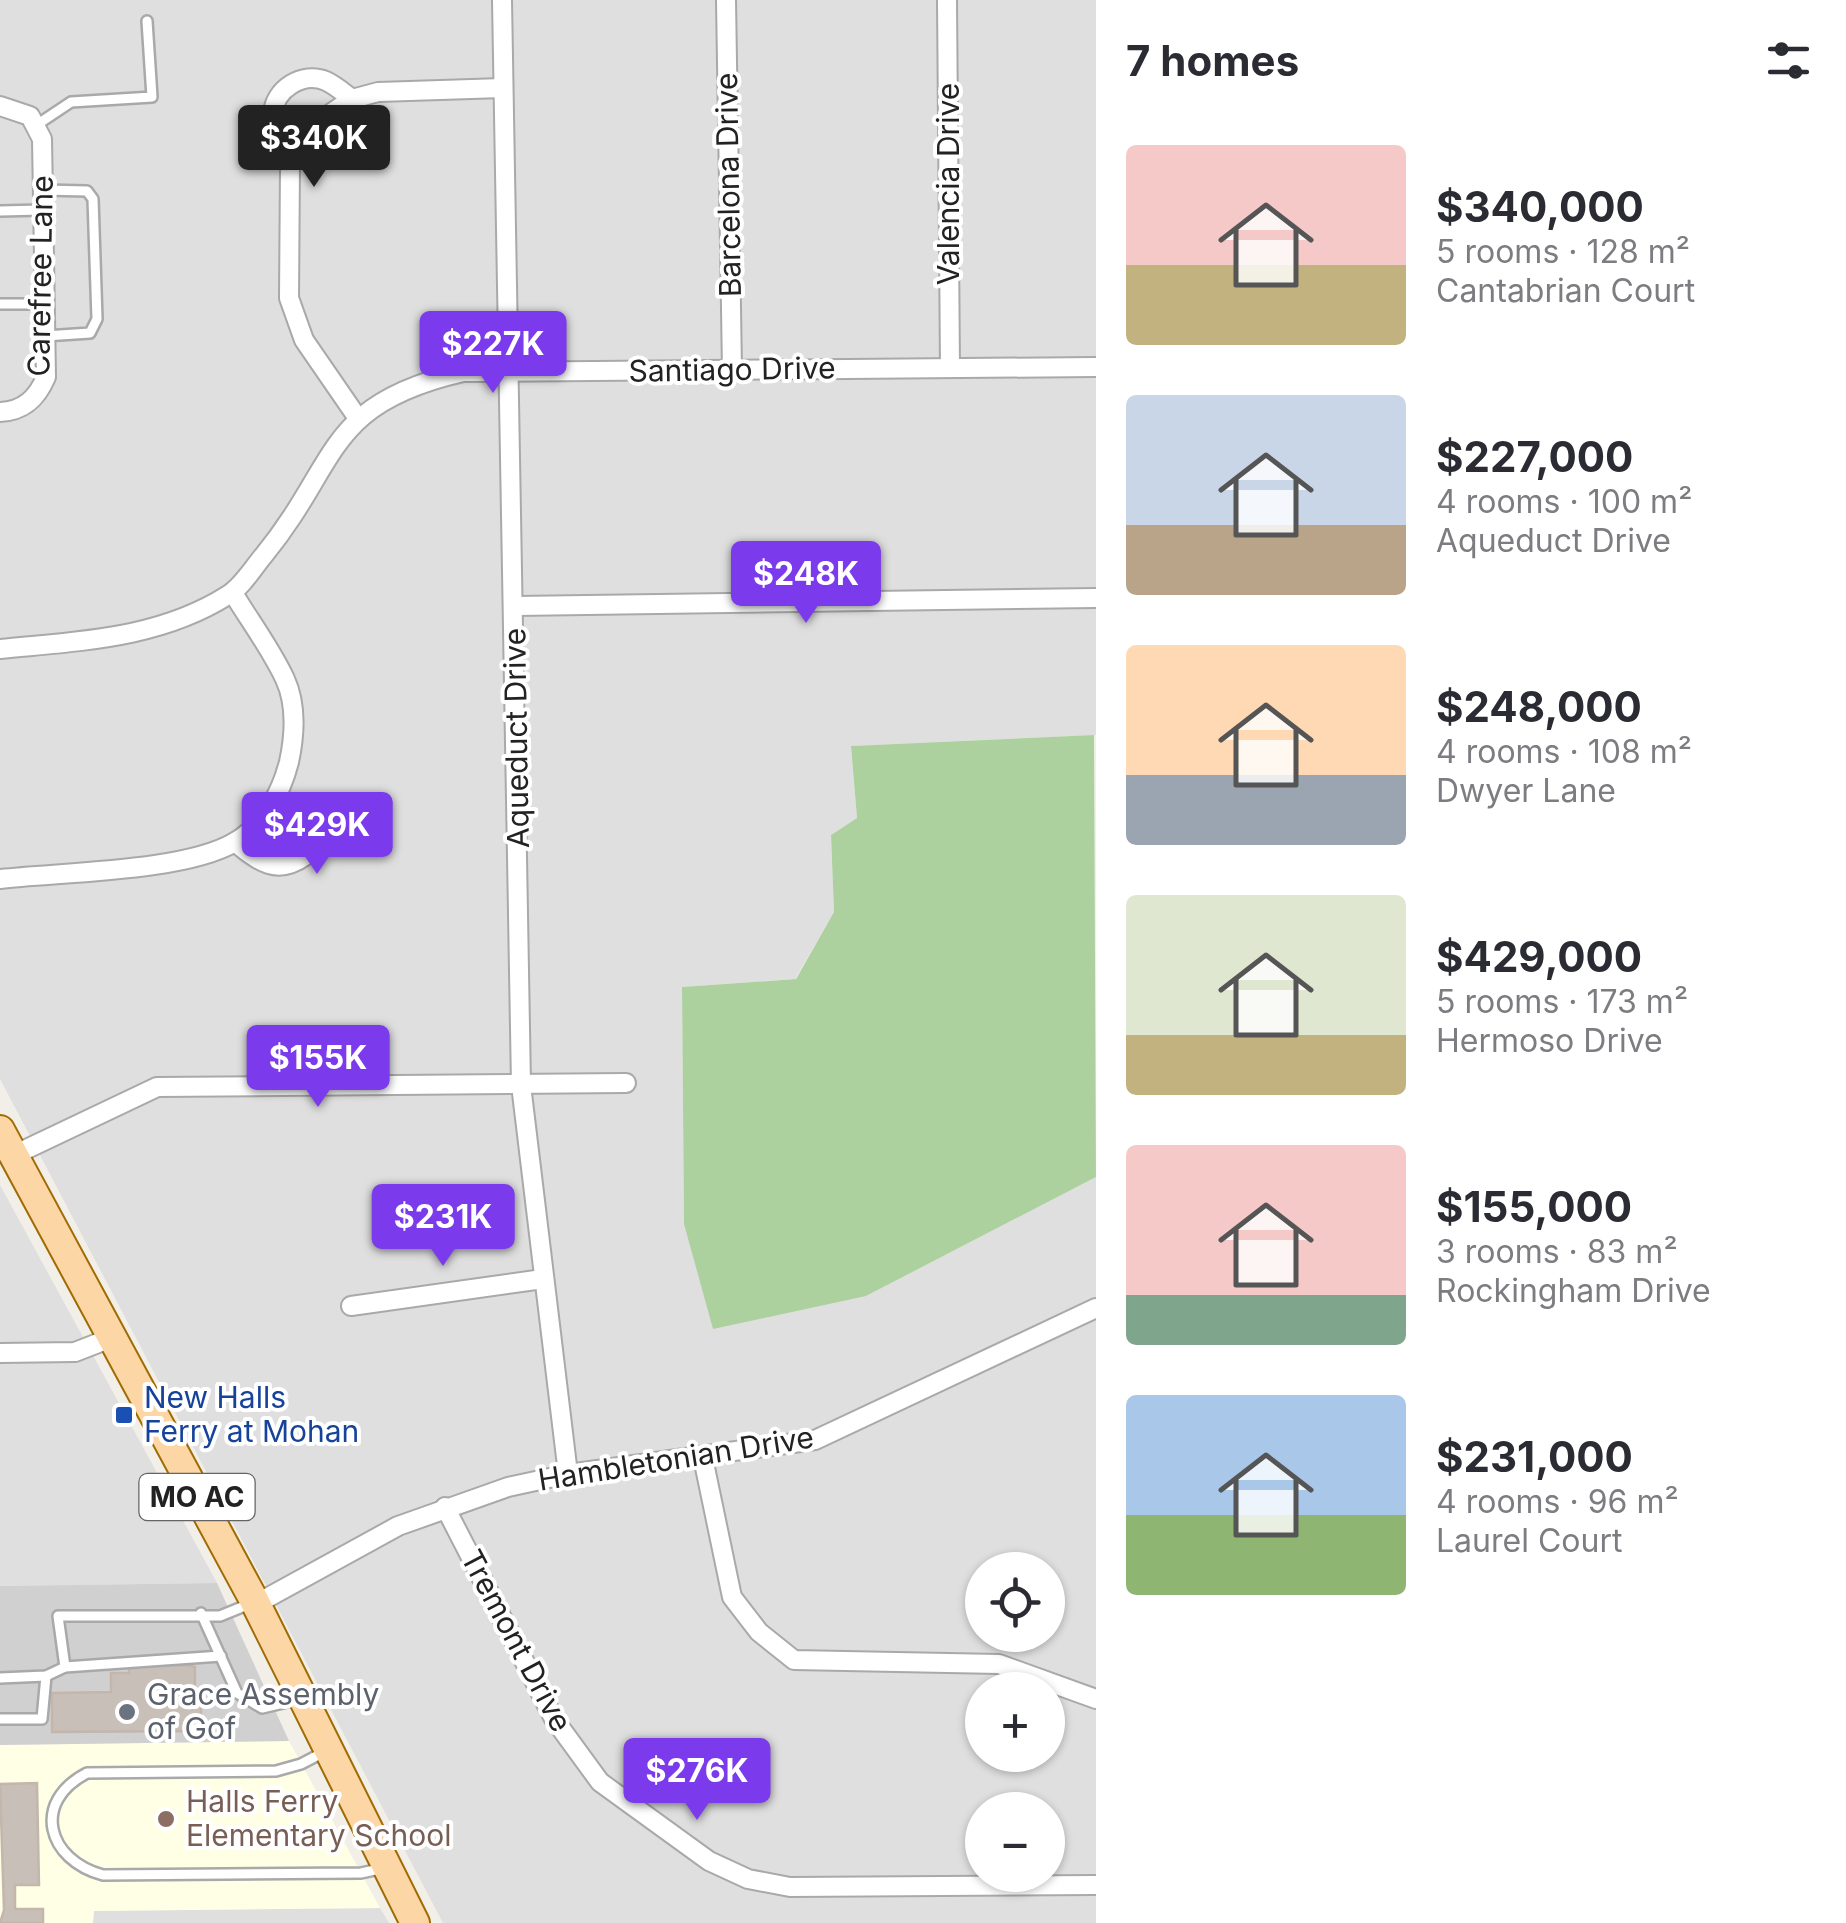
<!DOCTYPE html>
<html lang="en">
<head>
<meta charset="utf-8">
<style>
	body { margin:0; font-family:Inter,sans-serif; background:#f2f2f3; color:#2b2b33; height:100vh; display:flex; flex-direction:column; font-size:38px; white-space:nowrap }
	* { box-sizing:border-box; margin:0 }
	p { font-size:32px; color:#7c7c81 }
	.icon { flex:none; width:55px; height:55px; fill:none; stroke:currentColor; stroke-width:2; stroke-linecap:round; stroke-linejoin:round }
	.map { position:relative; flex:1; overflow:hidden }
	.drawer { display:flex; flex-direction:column; background:#fff; width:750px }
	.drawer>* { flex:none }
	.tools { position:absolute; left:965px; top:1552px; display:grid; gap:20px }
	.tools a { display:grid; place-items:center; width:100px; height:100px; border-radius:50%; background:#fff; box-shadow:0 2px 8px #0004; font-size:50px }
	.price { position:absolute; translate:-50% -85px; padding:0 22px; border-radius:10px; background:#7c3aed; color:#fff; font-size:32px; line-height:65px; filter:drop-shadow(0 2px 5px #0008) }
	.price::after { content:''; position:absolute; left:50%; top:60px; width:30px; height:22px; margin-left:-15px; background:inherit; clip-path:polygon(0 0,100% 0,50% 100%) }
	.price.selected { background:#222; color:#fff }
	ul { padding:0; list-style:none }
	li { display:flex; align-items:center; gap:30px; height:250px; padding:0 30px }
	li span { display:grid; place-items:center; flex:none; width:280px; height:200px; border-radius:10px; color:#555 }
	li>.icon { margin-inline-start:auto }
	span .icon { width:120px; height:120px; fill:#fffc; stroke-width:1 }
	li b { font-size:42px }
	h2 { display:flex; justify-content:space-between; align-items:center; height:120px; padding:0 30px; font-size:42px }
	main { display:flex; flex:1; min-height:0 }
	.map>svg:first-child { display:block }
</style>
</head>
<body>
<main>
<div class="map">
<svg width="1096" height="1923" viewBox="0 0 1096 1923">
	<rect width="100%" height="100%" fill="#f2efe9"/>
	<g fill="#e0dfdf" fill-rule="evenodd">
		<path d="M0 0H1096V735L851 746 857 818 831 835 834 912 795 979 682 987 684 1224 866 1296 1096 1177V1923H443L0 1079ZM982 1570H1048V1635H982ZM982 1690H1048V1755H982ZM982 1810H1048V1875H982Z"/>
		<polygon points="0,1185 217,1583 0,1586"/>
		<polygon points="380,1908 389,1923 93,1923 93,1911"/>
	</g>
	<polygon fill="#ffffe5" points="289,1741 380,1908 94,1911 93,1923 0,1923 0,1745"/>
	<polygon fill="#d0d0d0" points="217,1583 289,1741 0,1745 0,1586"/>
	<polygon fill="#add19e" points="1094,735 1096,1177 866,1296 713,1329 684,1224 682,987 796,979 834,912 831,835 857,818 851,746"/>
	<g fill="#c7bfb8" stroke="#c4b6ab" stroke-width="2.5">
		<polygon points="488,1206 492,1233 444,1240 440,1213"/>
		<polygon points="188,1665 195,1667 195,1691 201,1691 201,1731 52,1732 52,1693 111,1692 111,1673 129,1673 129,1666"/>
		<polygon points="37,1783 39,1885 15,1885 15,1909 43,1909 43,1923 0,1923 4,1910 0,1784"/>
	</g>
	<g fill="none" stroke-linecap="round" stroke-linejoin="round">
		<g stroke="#a9a9a9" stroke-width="14">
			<g id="lane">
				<polyline points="35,126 71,102 152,97 147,21"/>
				<polyline points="43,190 87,191 93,199 97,319 90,333 45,336"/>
				<polyline points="0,211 42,210"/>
				<polyline points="0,304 45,304"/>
				<polyline points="201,1613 237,1693 262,1708 300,1699"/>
				<polyline points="221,1656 65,1667 58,1616 220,1616 252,1603"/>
				<polyline points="0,1678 46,1676 65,1667"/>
				<polyline points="0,1719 42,1719 46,1676"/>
				<path d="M326 1751 301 1764 276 1771 87 1773C31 1802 47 1860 103 1875L361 1873 384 1868"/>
			</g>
		</g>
		<g stroke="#a9a9a9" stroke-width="22">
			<g id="street">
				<polyline points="502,0 521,1085 568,1474"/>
				<polyline points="726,0 732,370"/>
				<polyline points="947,0 950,368"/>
				<path d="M0 106 30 116 42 139 46 377C37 398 24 411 0 412"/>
				<path d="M290 167C284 150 273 132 273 114 274 89 303 71 326 81 335 85 344 93 352 99"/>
				<polyline points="357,417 304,340 289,298 290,167 324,118 352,99 378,92 503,88"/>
				<polyline points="516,606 1096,598"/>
				<path d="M0 649C79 641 159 639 228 595 242 587 253 568 264 555 340 462 324 404 463 372L1096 367"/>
				<path d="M235 842C259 862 277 876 305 856V839L273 801"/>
				<path d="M0 879C62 872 184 872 235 842 264 825 281 793 289 762 295 734 297 705 285 679 271 649 250 621 233 593"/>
				<polyline points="14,1155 157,1087 626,1083"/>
				<polyline points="351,1306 543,1279"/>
				<polyline points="0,1353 75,1352 111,1338"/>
				<polyline points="703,1458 732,1597 759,1632 794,1660 999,1664 1096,1699"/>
				<polyline points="445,1507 554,1719 600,1782 709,1861 748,1879 790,1887 1096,1885"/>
				<polyline points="256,1604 398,1526 508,1487 568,1474 815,1440 1096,1308"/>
			</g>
		</g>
		<g stroke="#a06b00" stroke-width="32">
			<polyline id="primary" points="0,1130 255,1602 415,1923"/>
		</g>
		<use href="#lane" stroke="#fff" stroke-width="9"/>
		<use href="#street" stroke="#fff" stroke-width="18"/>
		<use href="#primary" stroke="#fcd6a4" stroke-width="28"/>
	</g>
	<rect fill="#1a4fb4" stroke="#fff" stroke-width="4" x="114" y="1405" width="20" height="20" rx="5"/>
	<circle fill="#6b7280" stroke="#fff" stroke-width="4" cx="127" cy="1712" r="10"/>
	<circle fill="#8d6e63" stroke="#fff" stroke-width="4" cx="166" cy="1819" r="10"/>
	<g text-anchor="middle" stroke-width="8" stroke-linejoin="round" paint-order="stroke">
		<rect fill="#fff" stroke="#646464" stroke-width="2.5" x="139.5" y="1474" width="115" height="46" rx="8"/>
		<g font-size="28" font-weight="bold" fill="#222">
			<text x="197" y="1507">MO AC</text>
		</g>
		<g font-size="30" fill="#222" stroke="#fff">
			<text transform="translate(949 184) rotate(-90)" y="10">Valencia Drive</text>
			<text transform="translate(729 185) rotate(-91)" y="10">Barcelona Drive</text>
			<text transform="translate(41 276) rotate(-89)" y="10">Carefree Lane</text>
			<text transform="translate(732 370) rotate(-1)" y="10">Santiago Drive</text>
			<text transform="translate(517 738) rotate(-91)" y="10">Aqueduct Drive</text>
			<text transform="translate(676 1459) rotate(-9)" y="10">Hambletonian Drive</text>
			<text transform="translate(516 1641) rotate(62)" y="10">Tremont Drive</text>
		</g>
		<g font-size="30" fill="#164399" stroke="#fff" text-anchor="start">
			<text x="144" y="1408">New Halls<tspan x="144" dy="34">Ferry at Mohan</tspan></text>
		</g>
		<g font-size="30" fill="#5b616d" stroke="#fff" text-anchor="start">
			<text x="147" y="1705">Grace Assembly<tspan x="147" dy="34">of Gof</tspan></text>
		</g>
		<g font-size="30" fill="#785e54" stroke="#fff" text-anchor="start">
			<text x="186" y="1812">Halls Ferry<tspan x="186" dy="34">Elementary School</tspan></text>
		</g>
	</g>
</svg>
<div class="tools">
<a><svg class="icon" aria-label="locate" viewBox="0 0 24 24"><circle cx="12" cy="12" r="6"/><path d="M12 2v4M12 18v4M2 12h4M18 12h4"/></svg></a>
<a>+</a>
<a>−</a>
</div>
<b class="price selected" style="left:314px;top:190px">$340K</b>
<b class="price" style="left:493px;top:396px">$227K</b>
<b class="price" style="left:806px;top:626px">$248K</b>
<b class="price" style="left:317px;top:877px">$429K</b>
<b class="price" style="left:318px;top:1110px">$155K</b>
<b class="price" style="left:443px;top:1269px">$231K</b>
<b class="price" style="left:697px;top:1823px">$276K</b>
</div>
<section class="drawer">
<h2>7 homes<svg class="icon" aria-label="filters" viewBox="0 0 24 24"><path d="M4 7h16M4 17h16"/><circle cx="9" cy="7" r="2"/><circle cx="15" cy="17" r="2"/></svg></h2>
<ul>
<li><span style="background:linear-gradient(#f6c9c9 60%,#c2b280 0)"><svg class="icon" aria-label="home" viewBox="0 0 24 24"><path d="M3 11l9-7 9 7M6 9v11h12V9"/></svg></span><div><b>$340,000</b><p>5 rooms · 128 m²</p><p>Cantabrian Court</p></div></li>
<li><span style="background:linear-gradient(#c9d6e8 65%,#b9a48a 0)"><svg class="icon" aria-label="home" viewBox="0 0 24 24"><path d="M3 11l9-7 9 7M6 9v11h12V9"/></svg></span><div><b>$227,000</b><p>4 rooms · 100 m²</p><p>Aqueduct Drive</p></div></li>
<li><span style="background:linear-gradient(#ffd9b3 65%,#9aa5b1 0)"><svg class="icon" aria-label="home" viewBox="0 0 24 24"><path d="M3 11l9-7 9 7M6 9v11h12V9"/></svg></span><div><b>$248,000</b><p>4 rooms · 108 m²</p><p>Dwyer Lane</p></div></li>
<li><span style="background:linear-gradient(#dfe7d0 70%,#c2b280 0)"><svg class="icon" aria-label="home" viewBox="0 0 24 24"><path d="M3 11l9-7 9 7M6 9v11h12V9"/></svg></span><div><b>$429,000</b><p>5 rooms · 173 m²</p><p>Hermoso Drive</p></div></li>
<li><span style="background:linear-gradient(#f6c9c9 75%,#7fa58c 0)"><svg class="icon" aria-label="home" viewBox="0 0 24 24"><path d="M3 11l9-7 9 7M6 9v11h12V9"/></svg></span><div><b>$155,000</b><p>3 rooms · 83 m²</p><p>Rockingham Drive</p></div></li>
<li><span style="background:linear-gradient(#a9c7e8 60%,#8fb573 0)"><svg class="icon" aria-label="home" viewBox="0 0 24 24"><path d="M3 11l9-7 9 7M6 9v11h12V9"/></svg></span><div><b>$231,000</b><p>4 rooms · 96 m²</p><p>Laurel Court</p></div></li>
</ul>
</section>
</main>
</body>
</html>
